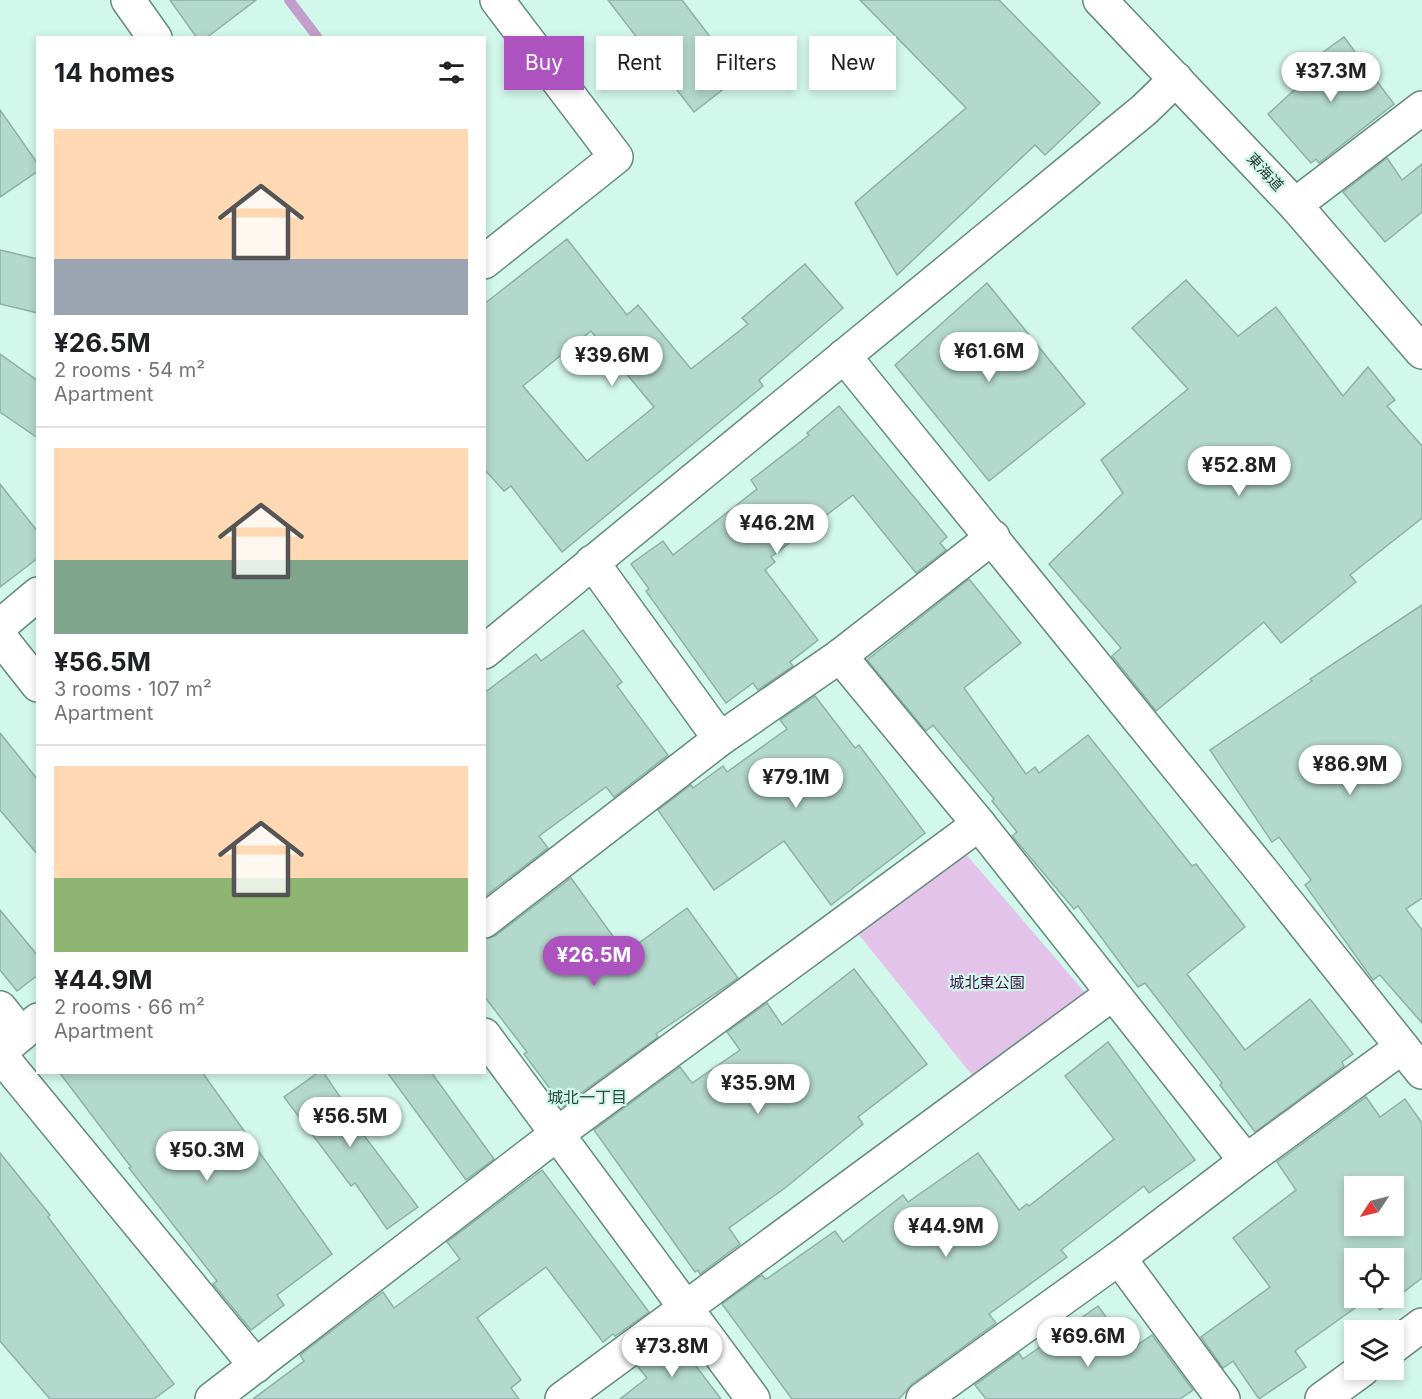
<!DOCTYPE html>
<html lang="en">
<head>
<meta charset="utf-8">
<style>
	body { margin:0; font-family:Inter,"Noto Sans JP",sans-serif; background:#f6f6f6; color:#202124; height:100vh; display:flex; flex-direction:column; font-size:22px; white-space:nowrap }
	* { box-sizing:border-box; margin:0 }
	p { font-size:20px; color:#757577 }
	.icon { flex:none; width:33px; height:33px; fill:none; stroke:currentColor; stroke-width:2; stroke-linecap:round; stroke-linejoin:round }
	.map { position:relative; flex:1; overflow:hidden }
	.details { position:absolute; left:36px; top:36px; width:450px; height:1038px; display:flex; flex-direction:column; background:#fff; border-radius:0px; box-shadow:0 3px 9px #0003 }
	.details>* { flex:none }
	.hud { position:absolute; left:504px; top:36px; width:570px; height:54px; display:flex; gap:12px }
	.needle { width:39px; rotate:235deg }
	.fabs { position:absolute; left:1344px; top:1176px; display:grid; gap:12px }
	.fabs a { display:grid; place-items:center; width:60px; height:60px; border-radius:0px; background:#fff; box-shadow:0 3px 9px #0003; font-size:30px }
	.price { position:absolute; translate:-50% -51px; padding:0 14px; border-radius:21px; background:#fff; color:#222; font-size:20px; line-height:39px; filter:drop-shadow(0 2px 3px #0008) }
	.price::after { content:''; position:absolute; left:50%; top:36px; width:18px; height:14px; margin-left:-9px; background:inherit; clip-path:polygon(0 0,100% 0,50% 100%) }
	.price.active { background:#ac53c0; color:#fff }
	ul { padding:0; list-style:none }
	li { display:grid; align-content:center; gap:12px; height:318px; padding:0 18px }
	li+li { border-top:2px solid #e0e0e0 }
	li span { display:grid; place-items:center; height:186px; border-radius:0px; color:#555 }
	li>.icon { margin-inline-start:auto }
	span .icon { width:108px; height:108px; fill:#fffc; stroke-width:1 }
	li b { font-size:26px }
	h2 { display:flex; justify-content:space-between; align-items:center; height:72px; padding:0 18px; font-size:26px }
	.tag { padding:0 21px; border-radius:0px; background:#fff; box-shadow:0 3px 9px #0003; font-size:21px; line-height:54px }
	.tag.active { background:#ac53c0; color:#fff }
	.map>svg:first-child { display:block }
</style>
</head>
<body>
<div class="map">
<svg width="1422" height="1399" viewBox="0 0 1422 1399">
	<rect width="100%" height="100%" fill="#d2f7eb"/>
	<polygon fill="#e4c3eb" points="959,846 1088,996 976,1080 851,925"/>
	<g fill="none" stroke-linecap="round" stroke-linejoin="round">
		<polyline stroke="#c29fca" stroke-width="10" points="289,0 318,38"/>
	</g>
	<g fill="#b3d8cc" stroke="#8eb1a6" stroke-width="1.5" fill-rule="evenodd">
		<polygon points="170,0 256,0 206,38 197,38"/>
		<polygon points="608,0 682,0 740,76 694,112"/>
		<polygon points="860,0 999,0 1100,103 1045,155 1035,145 897,275 855,203 966,108"/>
		<polygon points="1344,37 1394,104 1319,163 1316,159 1311,163 1268,114 1314,72 1308,63"/>
		<polygon points="0,110 38,164 38,171 0,197"/>
		<polygon points="1387,158 1402,180 1422,164 1422,212 1385,242 1343,192"/>
		<path d="M567 239 627 315 638 305 691 369 748 324 742 318 805 264 843 308 759 380 763 386 562 552 511 486 504 491 484 469V304ZM591 331 654 407 587 461 523 386Z"/>
		<polygon points="0,250 38,259 38,313 0,304"/>
		<polygon points="1186,280 1238,336 1276,307 1343,396 1368,367 1395,400 1387,406 1422,446 1422,518 1350,575 1356,582 1281,643 1264,622 1156,711 1112,656 1121,648 1049,564 1123,493 1101,460 1188,389 1132,328"/>
		<polygon points="987,283 1085,404 989,481 895,365"/>
		<polygon points="0,354 38,381 38,438 0,412"/>
		<polygon points="839,406 947,537 940,543 946,550 916,573 853,495 771,557 775,562 765,570 818,640 790,662 793,666 758,690 753,683 726,703 646,591 649,589 631,564 663,541 673,555 757,489 751,480 809,435 807,433"/>
		<polygon points="0,484 38,532 38,558 0,587"/>
		<polygon points="969,579 1021,643 964,688 1026,774 1035,767 1039,773 1088,735 1192,866 1196,864 1245,927 1187,974 1245,1050 1310,999 1353,1054 1342,1062 1344,1066 1255,1132 1220,1085 1222,1083 1145,983 1138,987 1078,906 1074,909 1012,836 1017,832 992,801 994,799 933,725 926,731 867,660"/>
		<polygon points="1422,605 1422,898 1406,909 1422,930 1422,1023 1380,975 1373,980 1305,885 1311,880 1279,837 1272,842 1210,750 1312,681 1310,679"/>
		<polygon points="583,630 622,682 617,686 668,755 614,797 606,787 539,836 548,848 484,897 484,693 536,654 541,661"/>
		<polygon points="815,696 855,748 859,745 925,833 831,905 784,841 714,890 658,810 691,785 693,788 723,766 727,772 787,729 780,720"/>
		<polygon points="0,733 38,780 38,855 0,810"/>
		<polygon points="571,878 625,953 687,908 738,978 656,1034 658,1037 563,1106 524,1054 527,1052 484,996 484,939 495,936"/>
		<polygon points="0,910 38,956 38,975 17,991 0,970"/>
		<polygon points="854,969 927,1064 858,1117 863,1124 785,1188 729,1228 740,1244 700,1274 698,1270 695,1272 594,1130 680,1067 692,1083 740,1050 727,1032 767,1003 782,1025"/>
		<polygon points="1108,1042 1195,1160 1149,1193 1144,1186 1061,1250 1067,1257 989,1314 996,1323 912,1384 899,1399 792,1399 722,1304 762,1275 765,1279 768,1278 835,1231 843,1242 903,1195 908,1202 978,1153 1019,1210 1027,1204 1029,1206 1114,1139 1065,1076"/>
		<polygon points="59,1072 202,1072 332,1254 277,1295 284,1305 251,1330 213,1284 217,1281 129,1168 131,1167"/>
		<polygon points="319,1072 323,1072 347,1107 344,1109 418,1207 387,1229 355,1183 351,1186 284,1097"/>
		<polygon points="387,1072 431,1072 494,1159 466,1180"/>
		<path d="M1366 1097 1380 1117 1405 1099 1422 1123V1278L1380 1310 1371 1298H1394V1258H1354V1298H1369L1295 1351 1306 1367 1259 1399 1233 1361 1223 1368 1201 1337 1270 1287 1233 1238 1296 1190 1277 1162ZM1354 1186H1394V1226H1354Z"/>
		<polygon points="0,1153 50,1215 48,1217 174,1384 154,1399 50,1399 0,1341"/>
		<polygon points="542,1170 649,1312 615,1336 613,1334 603,1342 546,1267 477,1318 521,1380 511,1388 519,1399 253,1399 304,1361 300,1355 383,1292 394,1308 460,1259 447,1242"/>
		<polygon points="1098,1306 1130,1350 1152,1335 1193,1390 1180,1399 986,1399 975,1385 1019,1353 1023,1359"/>
		<polygon points="672,1342 676,1348 680,1345 721,1399 620,1399 647,1378 638,1367"/>
	</g>
	<g fill="none" stroke-linecap="round" stroke-linejoin="round">
		<g stroke="#66897e" stroke-width="36">
			<g id="street">
				<polyline points="1295,205 1422,108"/>
				<polyline points="484,262 616,157 497,0"/>
				<polyline points="844,356 1262,871 1422,1072"/>
				<polyline points="592,562 720,739"/>
				<polyline points="0,637 38,685"/>
				<polyline points="840,656 979,824 1246,1161"/>
				<polyline points="484,921 720,739 840,656 993,537"/>
				<polyline points="0,1008 21,1034"/>
				<polyline points="484,1035 753,1399"/>
				<polyline points="0,1055 256,1366"/>
				<polyline points="1119,1258 1223,1399"/>
				<polyline points="212,1399 557,1134 979,824"/>
				<polyline points="562,1399 1112,994"/>
				<polyline points="923,1399 1119,1258 1246,1161 1402,1047"/>
			</g>
		</g>
		<g stroke="#66897e" stroke-width="36">
			<g id="secondary">
				<polyline points="128,0 155,38"/>
				<polyline points="1100,0 1295,205 1422,352"/>
				<polyline points="0,626 38,594"/>
				<polyline points="484,652 1144,110 1176,79"/>
				<polyline points="0,1052 38,1020"/>
				<polyline points="1394,1346 1422,1325"/>
				<polyline points="1322,1399 1362,1370"/>
			</g>
		</g>
		<use href="#street" stroke="#fff" stroke-width="33"/>
		<use href="#secondary" stroke="#fff" stroke-width="33"/>
	</g>
	<g text-anchor="middle" stroke-width="4.5" stroke-linejoin="round" paint-order="stroke">
		<g font-size="15" fill="#2d3c37" stroke="#d2f7eb">
			<text transform="translate(1265 172) rotate(47)" y="5">東海道</text>
		</g>
		<g font-size="15" fill="#3f1449" stroke="#d2f7eb">
			<text x="987" y="988">城北東公園</text>
		</g>
		<g font-size="16" fill="#2c4d43" stroke="#d2f7eb">
			<text x="587" y="1103">城北一丁目</text>
		</g>
	</g>
</svg>
<div class="fabs">
<a><svg class="needle" viewBox="-14 -14 28 28"><path d="M0-13l5 13h-10z" fill="#e53935"/><path d="M0 13l5-13h-10z" fill="#757577"/></svg></a>
<a><svg class="icon" aria-label="locate" viewBox="0 0 24 24"><circle cx="12" cy="12" r="6"/><path d="M12 2v4M12 18v4M2 12h4M18 12h4"/></svg></a>
<a><svg class="icon" aria-label="layers" viewBox="0 0 24 24"><path d="M12 4l9 5-9 5-9-5zM3 14l9 5 9-5"/></svg></a>
</div>
<b class="price" style="left:1331px;top:103px">¥37.3M</b>
<b class="price" style="left:989px;top:383px">¥61.6M</b>
<b class="price" style="left:612px;top:387px">¥39.6M</b>
<b class="price" style="left:1239px;top:497px">¥52.8M</b>
<b class="price" style="left:777px;top:555px">¥46.2M</b>
<b class="price" style="left:1350px;top:796px">¥86.9M</b>
<b class="price" style="left:796px;top:809px">¥79.1M</b>
<b class="price active" style="left:594px;top:987px">¥26.5M</b>
<b class="price" style="left:758px;top:1115px">¥35.9M</b>
<b class="price" style="left:350px;top:1148px">¥56.5M</b>
<b class="price" style="left:207px;top:1182px">¥50.3M</b>
<b class="price" style="left:946px;top:1258px">¥44.9M</b>
<b class="price" style="left:1088px;top:1368px">¥69.6M</b>
<b class="price" style="left:672px;top:1378px">¥73.8M</b>
<div class="hud">
<a class="tag active">Buy</a>
<a class="tag">Rent</a>
<a class="tag">Filters</a>
<a class="tag">New</a>
</div>
<section class="details">
<h2>14 homes<svg class="icon" aria-label="filters" viewBox="0 0 24 24"><path d="M4 7h16M4 17h16"/><circle cx="9" cy="7" r="2"/><circle cx="15" cy="17" r="2"/></svg></h2>
<ul>
<li><span style="background:linear-gradient(#ffd9b3 70%,#9aa5b1 0)"><svg class="icon" aria-label="home" viewBox="0 0 24 24"><path d="M3 11l9-7 9 7M6 9v11h12V9"/></svg></span><div><b>¥26.5M</b><p>2 rooms · 54 m²</p><p>Apartment</p></div></li>
<li><span style="background:linear-gradient(#ffd9b3 60%,#7fa58c 0)"><svg class="icon" aria-label="home" viewBox="0 0 24 24"><path d="M3 11l9-7 9 7M6 9v11h12V9"/></svg></span><div><b>¥56.5M</b><p>3 rooms · 107 m²</p><p>Apartment</p></div></li>
<li><span style="background:linear-gradient(#ffd9b3 60%,#8fb573 0)"><svg class="icon" aria-label="home" viewBox="0 0 24 24"><path d="M3 11l9-7 9 7M6 9v11h12V9"/></svg></span><div><b>¥44.9M</b><p>2 rooms · 66 m²</p><p>Apartment</p></div></li>
</ul>
</section>
</div>
</body>
</html>
